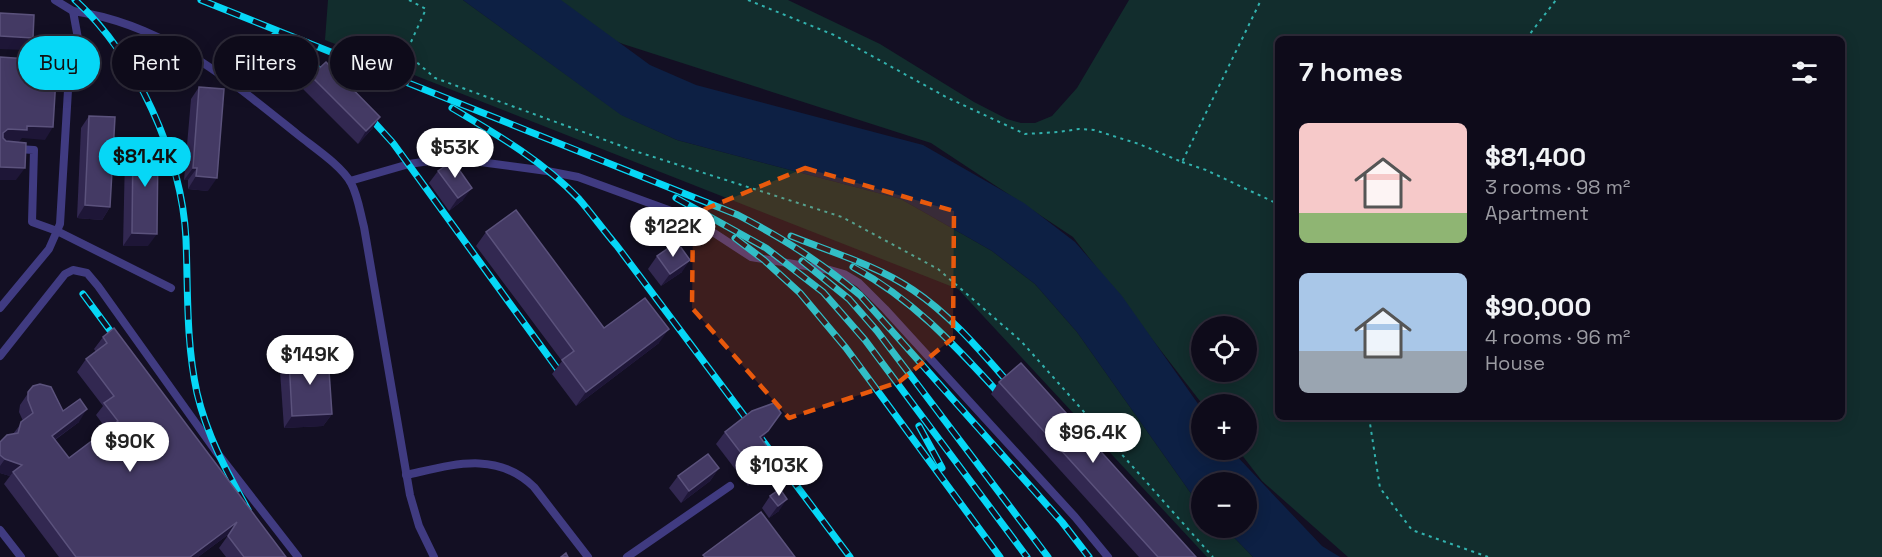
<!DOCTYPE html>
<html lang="en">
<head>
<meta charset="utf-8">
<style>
	body { margin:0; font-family:"Space Grotesk",sans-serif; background:#1c1927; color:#f1f3f6; height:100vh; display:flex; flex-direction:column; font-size:22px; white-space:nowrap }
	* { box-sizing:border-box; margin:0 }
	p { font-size:20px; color:#9b9ba2 }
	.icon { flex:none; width:33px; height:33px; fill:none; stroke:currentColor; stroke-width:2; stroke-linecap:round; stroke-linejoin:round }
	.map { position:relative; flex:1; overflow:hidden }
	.sheet { position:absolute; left:1275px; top:36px; width:570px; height:384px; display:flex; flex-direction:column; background:#0e0b1a; border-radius:9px; box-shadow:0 3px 15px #0003,0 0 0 2px #2e2b39 }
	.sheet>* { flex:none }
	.guide { position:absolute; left:18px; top:36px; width:570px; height:54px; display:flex; gap:12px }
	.controls { position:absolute; left:1191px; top:316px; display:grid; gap:12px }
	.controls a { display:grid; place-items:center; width:66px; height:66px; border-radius:50%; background:#0e0b1a; box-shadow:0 3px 15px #0003,0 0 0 2px #2e2b39; font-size:30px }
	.price { position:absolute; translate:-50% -51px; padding:0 14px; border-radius:21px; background:#fff; color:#222; font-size:20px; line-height:39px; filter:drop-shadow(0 2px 3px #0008) }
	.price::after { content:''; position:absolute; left:50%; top:36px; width:18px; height:14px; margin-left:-9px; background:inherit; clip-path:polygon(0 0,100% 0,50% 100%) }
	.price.active { background:#06d7f6; color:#111 }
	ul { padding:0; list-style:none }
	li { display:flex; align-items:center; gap:18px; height:150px; padding:0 24px }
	li span { display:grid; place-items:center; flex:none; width:168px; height:120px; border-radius:9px; color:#555 }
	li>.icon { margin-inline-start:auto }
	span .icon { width:72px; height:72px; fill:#fffc; stroke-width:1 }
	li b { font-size:26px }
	h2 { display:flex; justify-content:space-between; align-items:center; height:72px; padding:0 24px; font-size:26px }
	.tag { padding:0 21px; border-radius:27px; background:#0e0b1a; box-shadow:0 3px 15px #0003,0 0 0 2px #2e2b39; font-size:21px; line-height:54px }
	.tag.active { background:#06d7f6; color:#111 }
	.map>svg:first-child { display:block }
</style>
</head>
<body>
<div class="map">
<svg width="1882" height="557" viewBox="0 0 1882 557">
	<rect width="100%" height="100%" fill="#130f23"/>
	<g fill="#122d2d" fill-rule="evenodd">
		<polygon points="328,0 463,0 622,115 677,140 901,199 992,251 1035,284 1077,332 1190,492 1201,504 1202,528 1225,528 1253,557 1207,557 958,289 325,40"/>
		<path d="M542 0H788L880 44 974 102 1007 119 1021 123H1035L1052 116 1077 88 1129 0H1882V557H1348L1262 481 1238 450H1246V405H1203L1073 237 931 143 623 44 586 30ZM1278 39H1842V417H1278ZM1202 327H1246V372H1202Z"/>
	</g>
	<polygon fill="#0d2044" points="463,0 561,0 650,65 696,85 923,145 1024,203 1075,242 1122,296 1201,408 1202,450 1231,450 1322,546 1340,557 1253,557 1225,528 1246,528 1246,483 1202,483 1201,504 1190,492 1077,332 1035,284 992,251 901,199 677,140 621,115"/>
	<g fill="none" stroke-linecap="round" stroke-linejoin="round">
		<g stroke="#32b2ae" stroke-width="2" stroke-dasharray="3 4.5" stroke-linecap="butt">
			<polyline points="409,0 426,9 406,53 435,78 638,152 842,217 938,269 1021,341 1213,557"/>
			<polyline points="748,0 834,35 946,97 1025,134 1058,132 1079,129 1094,130 1139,144 1182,162 1261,0"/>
			<polyline points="1526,39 1556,0"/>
			<polyline points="1182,162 1206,170 1278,204"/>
			<polyline points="1369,417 1380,488 1412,530 1488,557"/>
		</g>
		<g stroke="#403b81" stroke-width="8">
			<polyline points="55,0 73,11"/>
			<polyline points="48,61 75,63"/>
			<polyline points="0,148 34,150 32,222 57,231 171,288"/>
			<polyline points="350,181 409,164 450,158 547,171 578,177 674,212 708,229 751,257 830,270 844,274 859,283 885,309 1075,517 1108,557"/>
			<path d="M0 308 49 249 60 224 68 90 79 44 73 11C164 24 227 78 297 134 313 147 341 165 351 183 358 196 360 212 364 227L410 495 419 526 434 557"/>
			<polyline points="0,356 65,274 73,270 87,273 98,286 215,450 298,557"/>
			<path d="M406 475C452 465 496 450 534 487L588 557"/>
			<polyline points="0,530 21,557"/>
			<polyline points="627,557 730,486"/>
		</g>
		<g stroke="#06d7f6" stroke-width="7">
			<g id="rail">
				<path d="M75 0C136 55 182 157 186 239 188 291 186 342 197 393 207 436 227 472 248 510"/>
				<path d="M201 0 738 215C784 239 819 261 860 295L1062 522 1089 557"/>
				<polyline points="274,36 296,50 331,80"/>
				<path d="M452 108C496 134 543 161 579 199 592 214 604 231 617 246L850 557"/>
				<polyline points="364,111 393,143 567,382"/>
				<polyline points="676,198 766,248 823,292 865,340 1027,557"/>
				<path d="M791 236C831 252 876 265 913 290 952 316 983 354 1014 389"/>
				<polyline points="735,238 764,260 800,293 846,348 1000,557"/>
				<polyline points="802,261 849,299 877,331 1048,557"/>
				<path d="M853 267C917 302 958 349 1006 401"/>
				<polyline points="83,294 120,344"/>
				<polyline points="919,426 942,468"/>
			</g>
		</g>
		<use href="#rail" stroke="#130f23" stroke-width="4.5" stroke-dasharray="14" stroke-linecap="butt"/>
	</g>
	<g fill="#322851">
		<polygon points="311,76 380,117 372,129 358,144 303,89"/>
		<polygon points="199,87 208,191 188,189 188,180 184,180 191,99"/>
		<polygon points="89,116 110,207 102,220 77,218 81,128"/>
		<polygon points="133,143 148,246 123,246 125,156"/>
		<polygon points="438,171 463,200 449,211 429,183"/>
		<polygon points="486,232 604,328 659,343 576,406 552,374 562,361 476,246"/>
		<polygon points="657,256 682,272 661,286 648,269"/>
		<polygon points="103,337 286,557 226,557 219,548 229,534 198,557 59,557 4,484 10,476 0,473 0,442 13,434 23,421 19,412 20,405 33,386 63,411 79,422 55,440 69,458 107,430 96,415 103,406 77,372 86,359 96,352 94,349"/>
		<polygon points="289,359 332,414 323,426 284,428 280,371"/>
		<polygon points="999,382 1196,557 1139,557 991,394"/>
		<polygon points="725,432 762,440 768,472 748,486 716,444"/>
		<polygon points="719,468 710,481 681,503 669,488 678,476"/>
		<polygon points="780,489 779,511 769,518 762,508 770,496"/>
	</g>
	<g fill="#1e1637">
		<polygon points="0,36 33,38 24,50 0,49"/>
		<polygon points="380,117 372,129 358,144 366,131"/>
		<polygon points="27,126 53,127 45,140 22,138 18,143 0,142 3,133 8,129"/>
		<polygon points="0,167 25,168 16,180 0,180"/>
		<polygon points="193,168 197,168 188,180 184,180"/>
		<polygon points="196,176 217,178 208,191 188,189"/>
		<polygon points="472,188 463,200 449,211 458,198"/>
		<polygon points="85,205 110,207 102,220 77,218"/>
		<polygon points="132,233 157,234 148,246 123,246"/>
		<polygon points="690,260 682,272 661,286 670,274"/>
		<polygon points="669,329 659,343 576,406 586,392"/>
		<polygon points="87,409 79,422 43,448 52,436"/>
		<polygon points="781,413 759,444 760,437"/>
		<polygon points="332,414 323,426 284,428 292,416"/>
		<polygon points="5,459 22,465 13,472 10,476 0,473 0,466"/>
		<polygon points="776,459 768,472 748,486 757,474"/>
		<polygon points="719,468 710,481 681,503 689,491"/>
		<polygon points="787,499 779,511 769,518 778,506"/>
		<polygon points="237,522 229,534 198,557 190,557"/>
	</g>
	<g fill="#443a64" stroke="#5b527c" stroke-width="1.5">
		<polygon points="0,13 34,15 33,38 0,36"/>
		<polygon points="0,57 57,61 53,127 27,126 27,130 8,129 3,133 3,138 6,141 26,143 25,168 0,167"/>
		<polygon points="326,62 380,117 366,131 311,76"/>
		<polygon points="199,87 224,89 217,178 196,176 197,168 193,168"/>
		<polygon points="89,116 115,117 110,207 85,205"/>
		<polygon points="133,143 158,144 157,234 132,233"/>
		<polygon points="453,161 472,188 458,198 438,171"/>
		<polygon points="516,210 604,328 645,298 669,329 586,392 562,360 574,351 486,232"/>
		<polygon points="677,242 690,260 670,274 657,256"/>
		<polygon points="114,328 286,557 244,557 228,536 237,522 190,557 76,557 13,472 22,465 5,459 0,455 0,442 7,435 18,433 21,422 33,413 28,400 28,392 33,386 40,384 51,387 63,411 80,399 87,409 52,436 69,458 118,421 104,403 114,396 86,359 107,343 103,337"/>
		<polygon points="328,356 332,414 292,416 289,359"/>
		<polygon points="1021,363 1196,557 1158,557 999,382"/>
		<polygon points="774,403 781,413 768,431 760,437 776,459 757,474 725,432 752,411"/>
		<polygon points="708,454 719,468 689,491 678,476"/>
		<polygon points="780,489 787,499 778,506 770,496"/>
		<polygon points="761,512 795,557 705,557 703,555"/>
		<polygon points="566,553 568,557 561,557"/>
	</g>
	<path fill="#e8590c" fill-opacity="0.2" stroke="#e8590c" stroke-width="4.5" stroke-dasharray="12 8" stroke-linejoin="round" d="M805 168 954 211 953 338 899 382 789 418 692 308 693 214Z"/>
</svg>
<div class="controls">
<a><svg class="icon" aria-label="locate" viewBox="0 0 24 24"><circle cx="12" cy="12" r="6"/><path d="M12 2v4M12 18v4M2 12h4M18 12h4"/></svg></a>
<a>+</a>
<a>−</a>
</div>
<b class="price" style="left:455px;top:179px">$53K</b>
<b class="price active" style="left:145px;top:188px">$81.4K</b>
<b class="price" style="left:673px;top:258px">$122K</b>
<b class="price" style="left:310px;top:386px">$149K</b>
<b class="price" style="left:1093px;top:464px">$96.4K</b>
<b class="price" style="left:130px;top:473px">$90K</b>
<b class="price" style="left:779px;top:497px">$103K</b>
<div class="guide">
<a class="tag active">Buy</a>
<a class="tag">Rent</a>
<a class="tag">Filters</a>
<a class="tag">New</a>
</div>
<section class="sheet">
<h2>7 homes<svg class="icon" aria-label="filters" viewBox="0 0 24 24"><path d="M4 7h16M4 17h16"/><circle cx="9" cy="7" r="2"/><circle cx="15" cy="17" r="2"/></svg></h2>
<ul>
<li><span style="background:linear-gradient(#f6c9c9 75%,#8fb573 0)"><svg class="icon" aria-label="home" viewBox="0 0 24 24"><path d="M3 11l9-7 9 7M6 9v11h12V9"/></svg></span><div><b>$81,400</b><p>3 rooms · 98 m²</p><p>Apartment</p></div></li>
<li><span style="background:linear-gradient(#a9c7e8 65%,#9aa5b1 0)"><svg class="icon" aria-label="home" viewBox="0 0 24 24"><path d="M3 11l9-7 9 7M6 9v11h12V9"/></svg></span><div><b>$90,000</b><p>4 rooms · 96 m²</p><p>House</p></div></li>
</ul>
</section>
</div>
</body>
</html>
